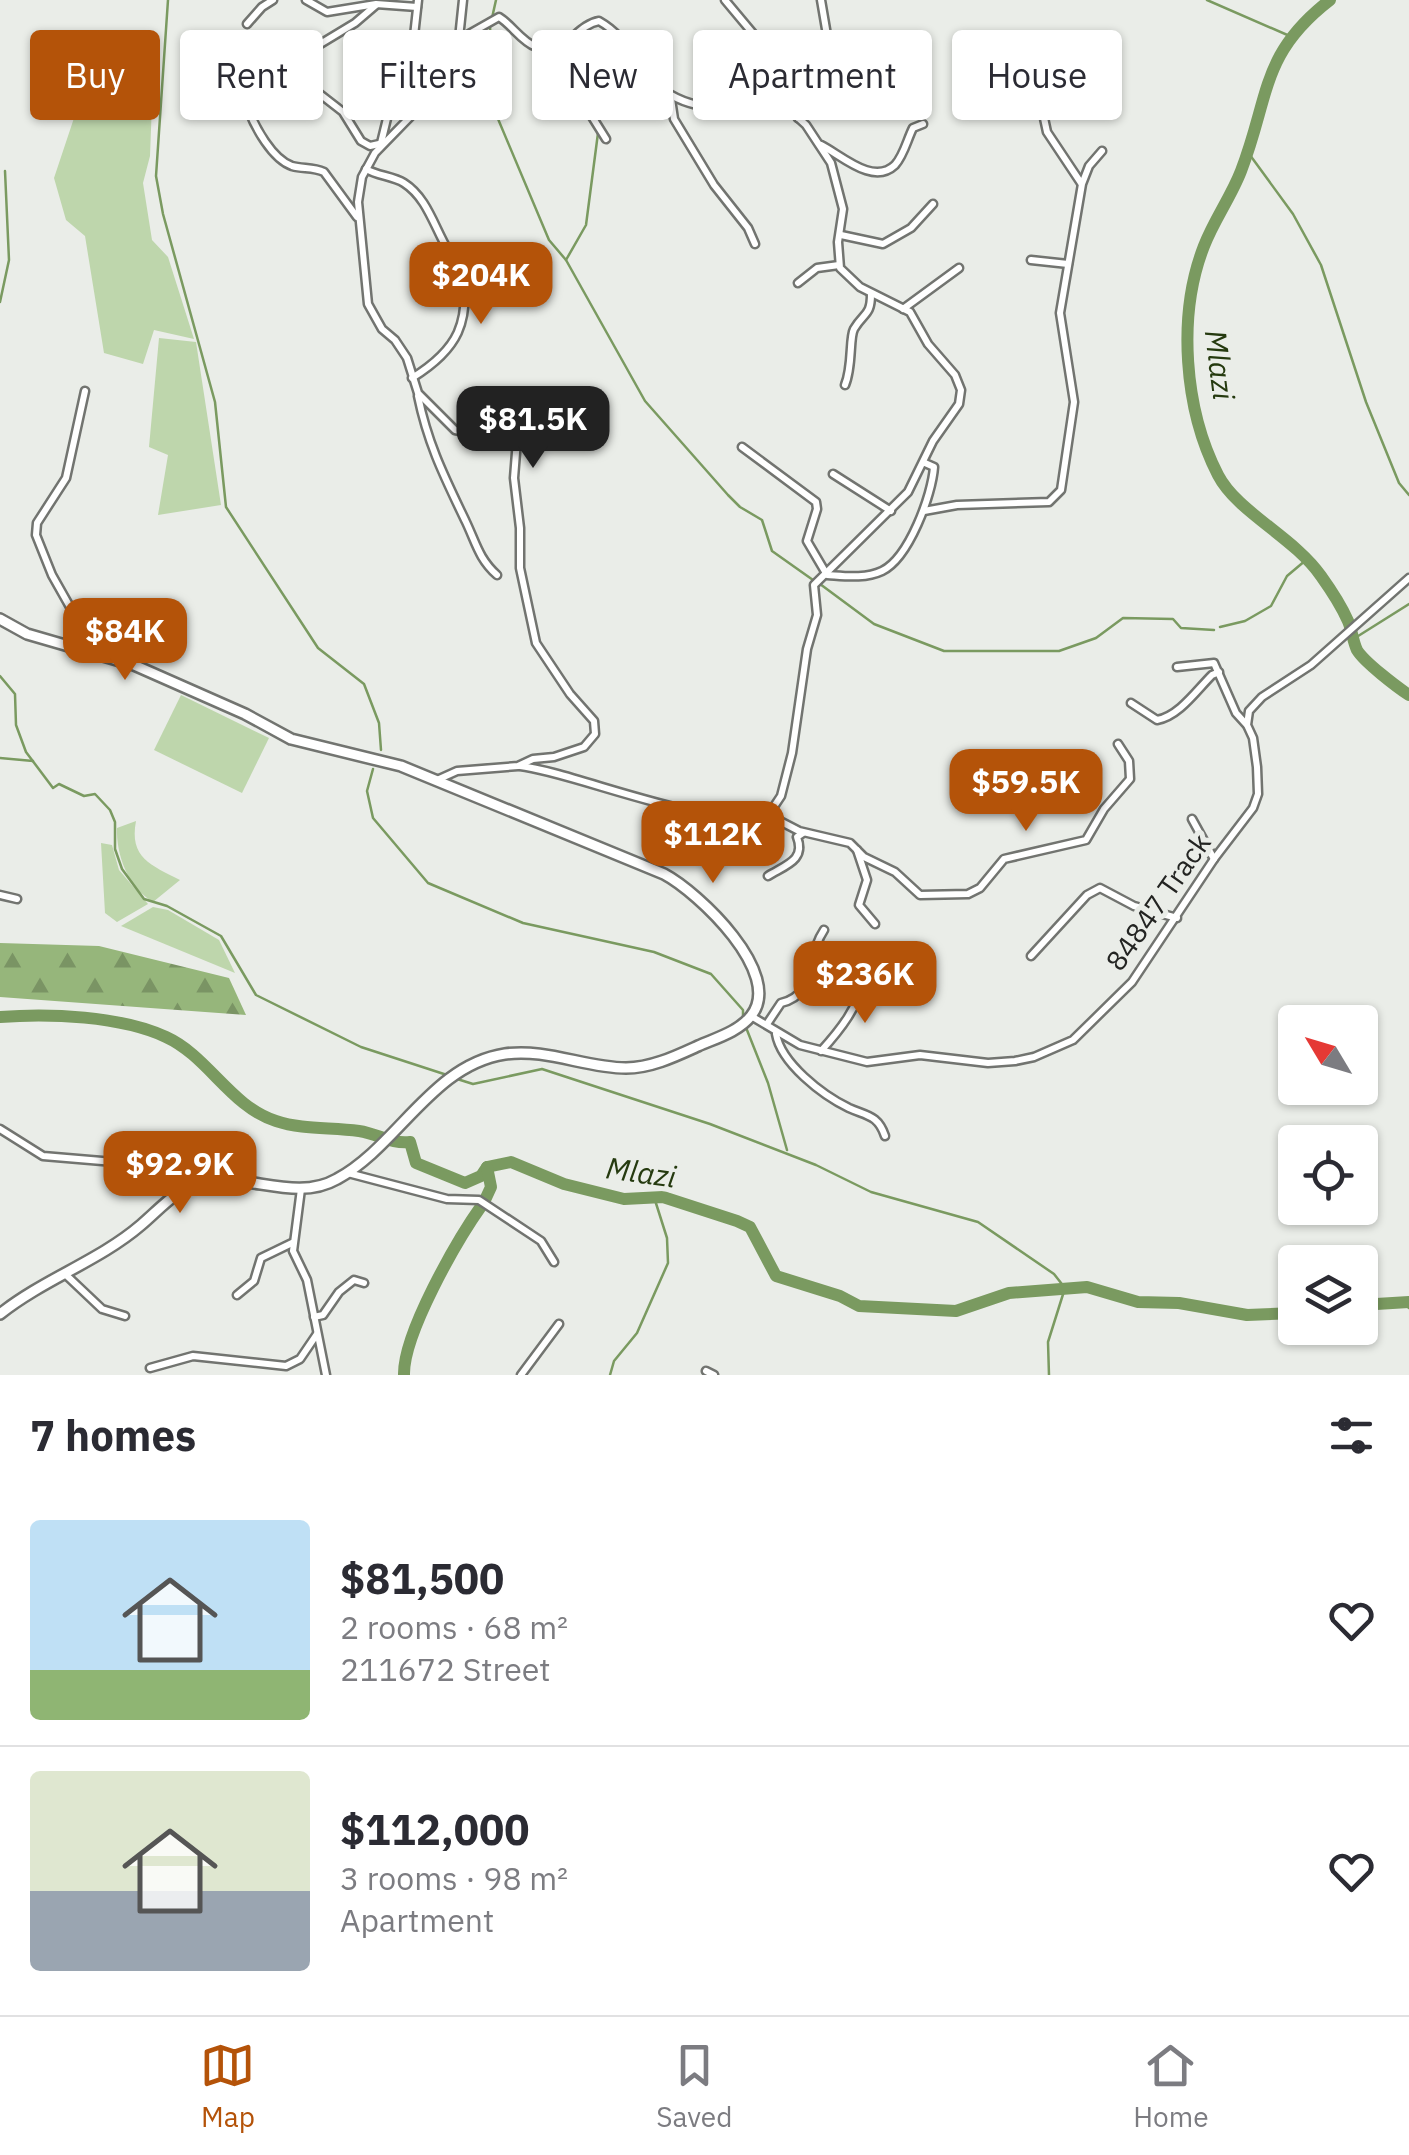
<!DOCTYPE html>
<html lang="en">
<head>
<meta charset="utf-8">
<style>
	body { margin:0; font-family:"IBM Plex Sans",sans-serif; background:#f7f7f7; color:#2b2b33; height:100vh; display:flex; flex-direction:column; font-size:38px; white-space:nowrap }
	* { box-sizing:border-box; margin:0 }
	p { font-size:32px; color:#7c7c81 }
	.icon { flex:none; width:55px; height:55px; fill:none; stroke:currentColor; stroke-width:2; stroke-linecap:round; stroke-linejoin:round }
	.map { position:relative; height:1375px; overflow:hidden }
	.details { display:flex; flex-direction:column; background:#fff; flex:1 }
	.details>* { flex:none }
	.guide { position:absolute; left:30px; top:30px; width:1350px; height:90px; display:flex; gap:20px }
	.needle { width:65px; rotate:308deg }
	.tools { position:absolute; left:1278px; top:1005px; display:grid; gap:20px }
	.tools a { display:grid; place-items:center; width:100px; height:100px; border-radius:10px; background:#fff; box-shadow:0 2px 8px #0004; font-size:50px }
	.price { position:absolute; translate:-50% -85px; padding:0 22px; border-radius:20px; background:#b45309; color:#fff; font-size:32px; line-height:65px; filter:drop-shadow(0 2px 5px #0008) }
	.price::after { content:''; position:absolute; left:50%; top:60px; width:30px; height:22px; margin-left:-15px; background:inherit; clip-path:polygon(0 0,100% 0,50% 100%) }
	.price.active { background:#222; color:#fff }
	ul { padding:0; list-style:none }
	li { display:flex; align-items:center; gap:30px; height:250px; padding:0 30px }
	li+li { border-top:2px solid #e1e1e2 }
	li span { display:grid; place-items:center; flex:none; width:280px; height:200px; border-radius:10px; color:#555 }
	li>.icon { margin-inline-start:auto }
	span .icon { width:120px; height:120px; fill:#fffc; stroke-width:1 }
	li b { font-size:42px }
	h2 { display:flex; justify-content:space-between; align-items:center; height:120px; padding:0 30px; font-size:42px }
	.tag { padding:0 35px; border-radius:10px; background:#fff; box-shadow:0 2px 8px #0004; font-size:35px; line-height:90px }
	.tag.active { background:#b45309; color:#fff }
	.menu { display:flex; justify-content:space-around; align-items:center; height:140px; border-top:2px solid #e1e1e2; background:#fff; font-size:28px; color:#7c7c81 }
	.menu a { display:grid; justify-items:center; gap:5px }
	.menu .active { color:#b45309 }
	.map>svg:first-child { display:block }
</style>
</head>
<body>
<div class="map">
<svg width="1409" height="1375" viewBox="0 0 1409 1375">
	<defs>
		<pattern id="forest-firs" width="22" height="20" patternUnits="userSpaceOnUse" patternTransform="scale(2.5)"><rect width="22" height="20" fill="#96b67b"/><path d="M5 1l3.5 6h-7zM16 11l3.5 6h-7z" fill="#7a9464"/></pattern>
	</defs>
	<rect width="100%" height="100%" fill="#eaede8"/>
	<g fill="#bed6ac">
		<polygon points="153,76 150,156 143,183 152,240 168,257 194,339 154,330 143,364 104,353 85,236 66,220 54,178 74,118 92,104 103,88"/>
		<polygon points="159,338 196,342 221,505 158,515 168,455 149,447"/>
		<polygon points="181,695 269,738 242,793 154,750"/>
		<path d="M136 821C129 858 151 865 180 880L153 902C128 887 116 855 117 828Z"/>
		<polygon points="101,843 112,845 119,870 148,904 117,922 105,913"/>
		<polygon points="153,907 168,910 219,940 235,973 121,926"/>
	</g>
	<polygon fill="url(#forest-firs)" points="0,943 99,946 229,978 246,1015 0,997"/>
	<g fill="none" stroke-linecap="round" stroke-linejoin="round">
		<g stroke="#7a9a60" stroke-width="2.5">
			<polyline points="168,0 156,176 163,214 215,402 226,507 318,648 364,684 379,723 381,750"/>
			<polyline points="1207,0 1292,37"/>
			<polyline points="492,18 496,0"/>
			<polyline points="490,26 493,107 549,240 566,260 645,401 728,495 740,507 762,520 772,551 813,580"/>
			<polyline points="1247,151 1293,214 1321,265 1366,402 1399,483 1409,495"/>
			<polyline points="566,260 586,225 598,133"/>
			<polyline points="0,302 9,260 5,171"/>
			<polyline points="820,584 874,624 944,651 1059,651 1096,638 1123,618 1173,619 1181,628 1214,630"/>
			<polyline points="1220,627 1245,621 1271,606 1287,576 1306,560"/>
			<polyline points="1355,638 1409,604"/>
			<polyline points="0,676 15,694 16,725 26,752 53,788 59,784 84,796 95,794 110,810 115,822 115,849 122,869 144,899 167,906 221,936 256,995 361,1047 447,1075"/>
			<polyline points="0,758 33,761"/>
			<polyline points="373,769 367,791 373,818 428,883 523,923 654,952 711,974 743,1010 743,1017"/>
			<polyline points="745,1025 768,1083 787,1150"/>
			<polyline points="454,1078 473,1084 542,1069 710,1124 816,1165 871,1192 978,1222 1054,1274 1065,1288 1048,1342 1049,1375"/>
			<polyline points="1404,1303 1409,1308"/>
			<polyline points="610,1375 614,1361 637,1333 668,1263 667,1238 654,1197"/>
		</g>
		<g stroke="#7a9a60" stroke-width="12">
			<path d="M1330 0C1260 54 1270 96 1241 171 1231 197 1214 220 1204 246 1177 315 1184 409 1218 475 1237 512 1294 537 1321 576 1331 590 1341 605 1348 621 1352 630 1353 642 1357 650 1364 662 1397 687 1409 695"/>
			<path d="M0 1017C49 1013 121 1016 166 1037 208 1056 231 1107 276 1121 303 1130 331 1127 359 1131 379 1134 390 1144 410 1142L416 1163 465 1183 481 1176 487 1167 511 1162 564 1184 624 1199 663 1197 737 1221 750 1227 776 1276 840 1296 859 1306 956 1311 1009 1293 1087 1287 1138 1302 1179 1303 1247 1315 1295 1313"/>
			<polyline points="485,1200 491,1187 487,1167"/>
			<polyline points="1360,1305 1409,1302"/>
			<path d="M404 1375C403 1334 457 1240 482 1205"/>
		</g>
		<g stroke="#727470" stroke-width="11">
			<g id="street">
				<polyline points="306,0 327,12 376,4 417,7"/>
				<polyline points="725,0 776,61 787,84 798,118"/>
				<polyline points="247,24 262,7 273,0"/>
				<polyline points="458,48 463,0"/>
				<polyline points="307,52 355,23 376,5"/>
				<polyline points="548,52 576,63 586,107 606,139"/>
				<polyline points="1034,72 1047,132 1081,183"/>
				<polyline points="671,99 674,119 714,185 748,228 755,244"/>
				<path d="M248 109C255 127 272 159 292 166 303 169 313 167 324 172L357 217"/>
				<polyline points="295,112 306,97 316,91 343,112 361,141 370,146 379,144"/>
				<polyline points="799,118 821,86 827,35 821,0"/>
				<polyline points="381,143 393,94 413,45 418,0"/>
				<path d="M821 145C841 155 873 186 895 165 904 155 907 140 913 128L923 124"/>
				<path d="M366 169C378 176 393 176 404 183 434 202 437 246 463 269 470 322 459 349 412 378"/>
				<polyline points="841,235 883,244 911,228 933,204"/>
				<polyline points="1031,260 1068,264"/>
				<polyline points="798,283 817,268 839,265"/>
				<polyline points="903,309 959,268"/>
				<path d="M845 385C853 366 849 338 854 329 864 312 871 316 871 294"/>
				<polyline points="85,391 66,478 37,523 36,535 52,575 96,653"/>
				<path d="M418 396C428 445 445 478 466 522 476 543 479 559 497 575"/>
				<path d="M742 447 816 502 817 509 807 541 827 575C844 576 865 579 882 571 909 558 932 495 934 467L925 463"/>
				<polyline points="833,474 891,511"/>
				<polyline points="924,511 957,505 1049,502 1061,490 1074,402 1060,313 1082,184 1089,166 1102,151"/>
				<polyline points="1177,667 1214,663 1236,713 1246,724"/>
				<path d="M1131 703 1157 720C1179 716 1196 691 1212 675L1219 672"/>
				<path d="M520 766C572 771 728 838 770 811"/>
				<path d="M437 780 457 771 518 766 533 759 554 757 584 747 595 734 594 721 570 694 536 643 520 568V528L514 478 517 440 500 431 469 433 455 430 418 393 407 358 395 340 382 329 368 304 358 202 362 177 375 153 447 79 458 49 469 34 499 17C512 25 521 41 536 47 564 59 575 25 599 21 624 35 634 58 652 79 682 116 741 108 785 113L794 114 806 125 831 163 843 209 838 242 840 268 860 287 910 312 928 344 955 375 961 390 959 404 933 441 908 492 814 585 817 615 807 649 792 753 781 796 771 811"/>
				<polyline points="771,811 772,817 799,831 850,843 864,857 895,872 920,895 968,894 980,888 1004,859 1086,840 1104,809 1130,779 1129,761 1118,744"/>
				<polyline points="1192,819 1214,859"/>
				<polyline points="857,850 867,880 859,905 875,924"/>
				<path d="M768 876C786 865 806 860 797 837L803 833"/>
				<polyline points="0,895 17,899"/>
				<polyline points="1031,956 1087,895 1100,888 1134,906 1177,918"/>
				<polyline points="751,1016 800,1045 867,1062 920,1055 988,1063 1015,1061 1034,1057 1073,1040 1132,982 1214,859 1253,808 1258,794 1257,767 1253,738 1247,725 1249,711 1262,697 1311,665 1409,578"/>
				<path d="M767 1024 781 1003C817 995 805 958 824 930"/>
				<path d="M776 1034C781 1063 822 1095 849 1108 867 1116 878 1115 885 1136"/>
				<path d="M821 1051C842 1028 857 1008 865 978"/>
				<polyline points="0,1129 43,1156 114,1162 190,1185"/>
				<polyline points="348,1173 447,1199 479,1200 541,1241 554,1262"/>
				<polyline points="301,1189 293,1251 307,1280 326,1375"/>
				<polyline points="64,1273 102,1309 125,1316"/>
				<polyline points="237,1295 254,1281 261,1258 292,1243"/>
				<polyline points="314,1317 323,1315 339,1292 354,1280 364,1283"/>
				<polyline points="150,1368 193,1356 286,1366 300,1359 317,1334"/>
				<polyline points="706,1371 714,1375"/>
				<polyline points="521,1375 559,1324"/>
			</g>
		</g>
		<g stroke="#727470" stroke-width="14">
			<path id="secondary" d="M0 619 27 634 134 665 245 714 291 739 401 766 664 874C698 892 785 974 751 1016 738 1032 716 1038 698 1046 676 1056 651 1068 626 1068 586 1068 546 1048 505 1054 432 1065 398 1146 337 1179 295 1203 247 1172 203 1182 178 1187 160 1209 141 1225 99 1261 44 1279 0 1314"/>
		</g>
		<use href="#street" stroke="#fff" stroke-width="6"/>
		<use href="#secondary" stroke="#fff" stroke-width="9"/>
	</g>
	<g text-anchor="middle" stroke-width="10" stroke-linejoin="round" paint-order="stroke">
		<g font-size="28" fill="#232422" stroke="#eaede8">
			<text transform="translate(1158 902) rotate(-55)" y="10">84847 Track</text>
		</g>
		<g font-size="30" font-style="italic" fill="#253a0f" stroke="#eaede8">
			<text transform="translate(1219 365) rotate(83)" y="10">Mlazi</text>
			<text transform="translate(641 1173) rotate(8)" y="10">Mlazi</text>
		</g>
	</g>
</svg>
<div class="tools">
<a><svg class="needle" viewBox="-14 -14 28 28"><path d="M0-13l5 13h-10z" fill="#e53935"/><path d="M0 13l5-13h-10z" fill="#7c7c81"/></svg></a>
<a><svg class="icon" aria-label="locate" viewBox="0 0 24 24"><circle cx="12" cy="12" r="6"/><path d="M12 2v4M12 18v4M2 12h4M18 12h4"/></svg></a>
<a><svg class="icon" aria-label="layers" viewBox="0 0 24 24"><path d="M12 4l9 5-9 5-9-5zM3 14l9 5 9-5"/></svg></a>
</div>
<b class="price" style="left:481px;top:327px">$204K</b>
<b class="price active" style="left:533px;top:471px">$81.5K</b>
<b class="price" style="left:125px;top:683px">$84K</b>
<b class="price" style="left:1026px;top:834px">$59.5K</b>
<b class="price" style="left:713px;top:886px">$112K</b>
<b class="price" style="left:865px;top:1026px">$236K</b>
<b class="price" style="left:180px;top:1216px">$92.9K</b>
<div class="guide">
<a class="tag active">Buy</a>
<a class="tag">Rent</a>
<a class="tag">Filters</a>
<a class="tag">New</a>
<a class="tag">Apartment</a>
<a class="tag">House</a>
</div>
</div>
<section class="details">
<h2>7 homes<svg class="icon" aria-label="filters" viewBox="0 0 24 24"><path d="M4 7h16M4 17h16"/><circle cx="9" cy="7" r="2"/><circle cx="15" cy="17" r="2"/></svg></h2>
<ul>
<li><span style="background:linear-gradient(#bfe0f5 75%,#8fb573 0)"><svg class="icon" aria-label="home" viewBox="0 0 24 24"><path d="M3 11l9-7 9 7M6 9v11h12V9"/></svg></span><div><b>$81,500</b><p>2 rooms · 68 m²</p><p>211672 Street</p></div><svg class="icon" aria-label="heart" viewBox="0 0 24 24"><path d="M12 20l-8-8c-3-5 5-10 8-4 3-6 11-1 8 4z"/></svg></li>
<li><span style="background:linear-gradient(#dfe7d0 60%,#9aa5b1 0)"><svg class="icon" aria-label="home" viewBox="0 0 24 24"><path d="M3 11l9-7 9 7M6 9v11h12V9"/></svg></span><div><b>$112,000</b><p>3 rooms · 98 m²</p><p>Apartment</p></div><svg class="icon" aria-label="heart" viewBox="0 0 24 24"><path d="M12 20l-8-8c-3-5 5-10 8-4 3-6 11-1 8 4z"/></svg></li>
</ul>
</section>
<nav class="menu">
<a class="active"><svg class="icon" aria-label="map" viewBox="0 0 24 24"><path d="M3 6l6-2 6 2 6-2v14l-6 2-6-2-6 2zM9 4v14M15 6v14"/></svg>Map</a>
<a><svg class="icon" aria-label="saved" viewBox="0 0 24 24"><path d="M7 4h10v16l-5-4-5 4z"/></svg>Saved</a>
<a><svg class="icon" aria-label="home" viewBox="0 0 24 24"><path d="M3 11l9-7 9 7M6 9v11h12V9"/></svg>Home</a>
</nav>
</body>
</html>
